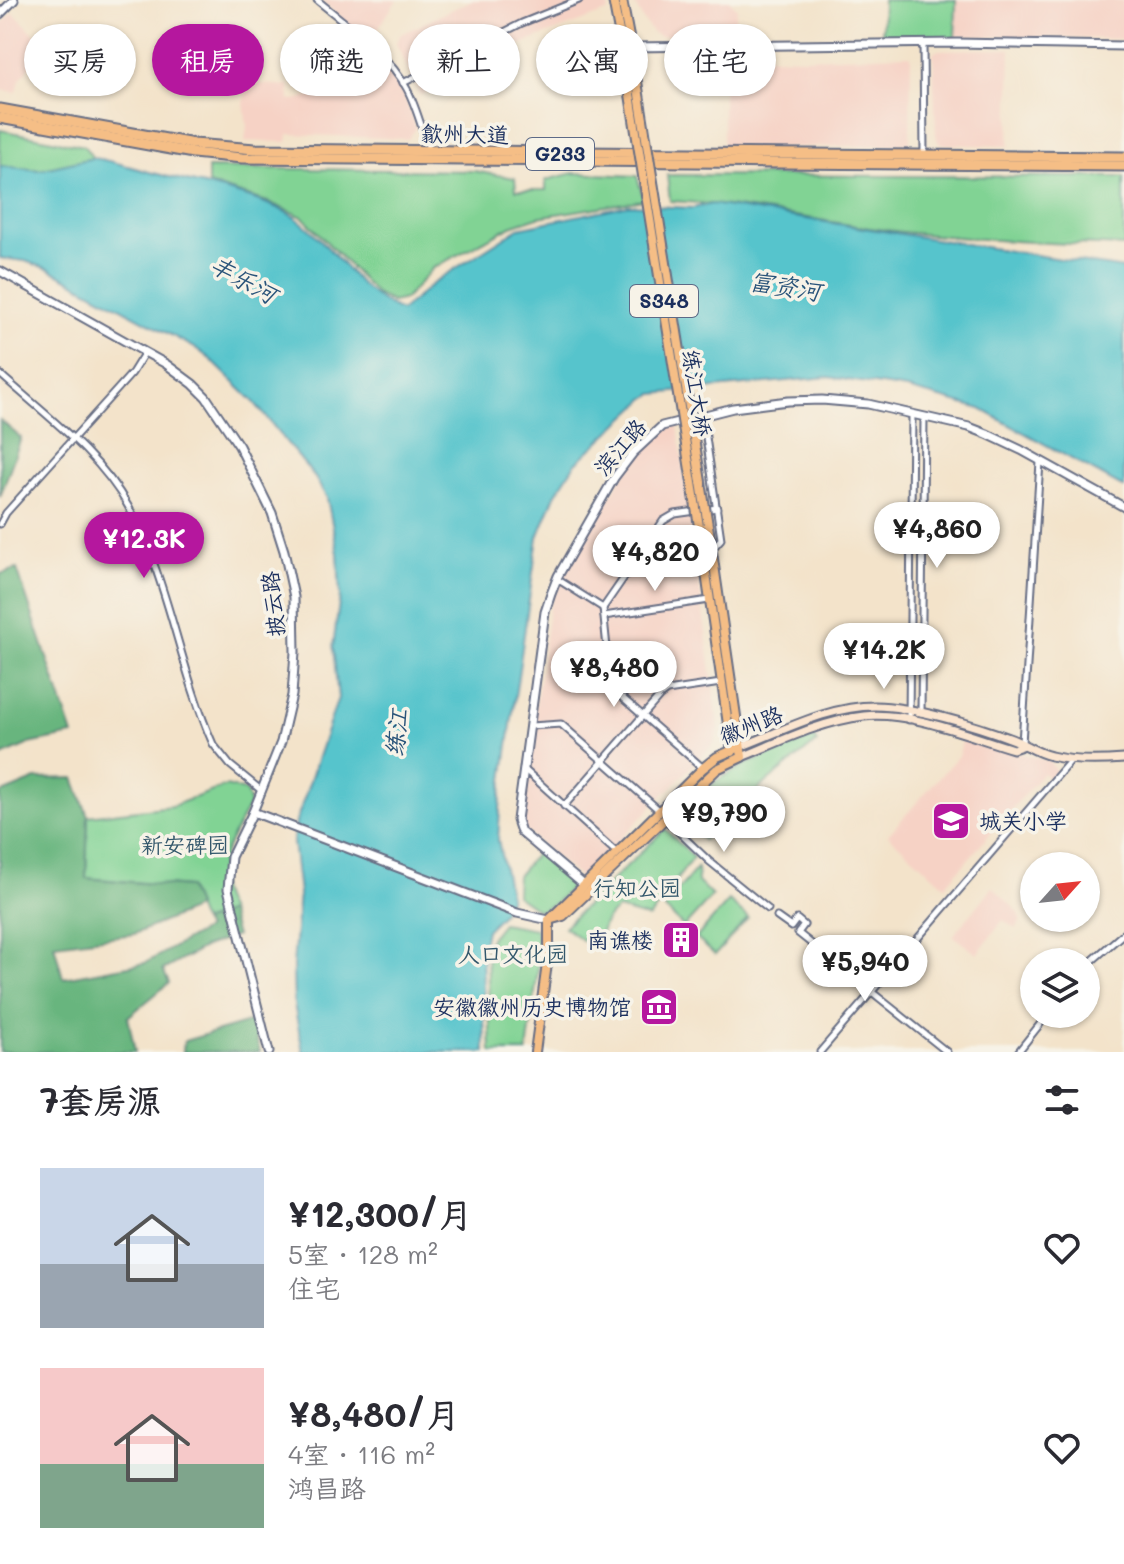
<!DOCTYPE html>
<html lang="zh">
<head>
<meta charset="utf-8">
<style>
	body { margin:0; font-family:Mali,"LXGW WenKai TC",sans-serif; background:#f7f7f7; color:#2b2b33; height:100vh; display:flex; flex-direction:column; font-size:30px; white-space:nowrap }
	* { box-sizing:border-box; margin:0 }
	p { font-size:26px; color:#7c7c81 }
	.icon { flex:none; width:44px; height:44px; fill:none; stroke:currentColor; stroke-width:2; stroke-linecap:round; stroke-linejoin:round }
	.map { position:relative; height:1052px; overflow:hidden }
	.side { display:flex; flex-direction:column; background:#fff; flex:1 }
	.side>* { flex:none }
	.hud { position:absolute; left:24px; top:24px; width:1076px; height:72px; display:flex; gap:16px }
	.needle { width:52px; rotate:63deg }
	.buttons { position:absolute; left:1020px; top:852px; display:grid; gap:16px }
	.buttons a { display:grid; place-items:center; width:80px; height:80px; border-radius:50%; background:#fff; box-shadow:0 2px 6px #0004; font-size:40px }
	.price { position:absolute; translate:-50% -68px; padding:0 18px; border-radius:28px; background:#fff; color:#222; font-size:26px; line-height:52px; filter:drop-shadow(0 2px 4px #0008) }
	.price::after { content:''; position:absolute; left:50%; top:48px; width:24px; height:18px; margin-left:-12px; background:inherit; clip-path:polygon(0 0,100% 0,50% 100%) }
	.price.active { background:#b5179e; color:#fff }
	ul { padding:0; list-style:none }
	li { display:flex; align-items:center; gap:24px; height:200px; padding:0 40px }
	li span { display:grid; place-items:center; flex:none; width:224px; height:160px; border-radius:0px; color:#555 }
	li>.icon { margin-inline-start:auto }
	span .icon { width:96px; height:96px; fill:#fffc; stroke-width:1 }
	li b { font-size:34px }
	h2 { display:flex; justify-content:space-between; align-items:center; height:96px; padding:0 40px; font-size:34px }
	.chip { padding:0 28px; border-radius:36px; background:#fff; box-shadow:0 2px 6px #0004; font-size:28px; line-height:72px }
	.chip.active { background:#b5179e; color:#fff }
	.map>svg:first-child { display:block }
</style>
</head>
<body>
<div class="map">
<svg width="1124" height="1052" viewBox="0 0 1124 1052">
	<rect width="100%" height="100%" fill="#f7f3e8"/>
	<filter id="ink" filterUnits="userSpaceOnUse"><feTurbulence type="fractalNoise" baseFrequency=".0125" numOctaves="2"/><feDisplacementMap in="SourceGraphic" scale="16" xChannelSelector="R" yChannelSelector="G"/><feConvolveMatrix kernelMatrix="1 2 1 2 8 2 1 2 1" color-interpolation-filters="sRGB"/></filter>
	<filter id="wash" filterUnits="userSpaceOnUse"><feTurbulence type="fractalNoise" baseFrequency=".006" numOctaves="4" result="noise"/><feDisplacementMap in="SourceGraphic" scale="32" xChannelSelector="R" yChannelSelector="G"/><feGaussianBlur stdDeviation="1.8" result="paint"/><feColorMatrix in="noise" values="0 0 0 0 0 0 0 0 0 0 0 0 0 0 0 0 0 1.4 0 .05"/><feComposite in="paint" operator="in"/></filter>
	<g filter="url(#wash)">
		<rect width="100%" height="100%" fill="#f3e3ca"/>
		<g fill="#f6d2c5">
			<polygon points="321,0 397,0 369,42"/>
			<polygon points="472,0 607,0 609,11 508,49 508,57 420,95 396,43 401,34"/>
			<polygon points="633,0 729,0 737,9 732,39 660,36 652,32 643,20"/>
			<polygon points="956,0 1124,0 1124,39 955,36"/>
			<polygon points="13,12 50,50 35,69 30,66 20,79 17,92 0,90 0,26"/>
			<polygon points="1011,49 1009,146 939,144 936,136 933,53 939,50"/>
			<polygon points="373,54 399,82 416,128 408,139 288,134 287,142 245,141 247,126 244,103 247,83 289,86 290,101 343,89 340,62"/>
			<polygon points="697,55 804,58 911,55 910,143 904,145 723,148 723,70 697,68"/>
			<polygon points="678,426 719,730 715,742 581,879 520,825 549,609 560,577 637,453 661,429"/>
			<polygon points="963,739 1049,761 1057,773 1051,779 1043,773 945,886 888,835 958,756"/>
			<polygon points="993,887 1019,913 1021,920 1016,929 1003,920 977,954 953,936"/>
		</g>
		<g fill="#81d394" stroke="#4e8179" stroke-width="2">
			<polygon points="883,0 956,0 955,40 882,38"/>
			<polygon points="0,130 84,146 93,158 39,170 0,166"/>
			<polygon points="208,168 474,171 515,178 516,190 546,190 546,180 573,173 637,176 644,200 538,217 511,226 433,268 405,299 392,302 377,295 303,217 268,202 208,184"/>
			<path d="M667 175 1124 177V246C1038 243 954 239 869 228 801 218 739 204 670 201Z"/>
			<polygon points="815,737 817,742 736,807 703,840 678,817 716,781 746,764"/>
			<path d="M226 786 246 791 250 804C238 827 215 860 220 888 221 896 225 904 229 912L202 922 188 887 86 878 88 816 172 806Z"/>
			<path d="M665 829 693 857 649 918 618 909C605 917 599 932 599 946L593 948 564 927Z"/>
			<polygon points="538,851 575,884 554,904 539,911 516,895 517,876"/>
			<polygon points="697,868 698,882 712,896 684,927 665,909 665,905"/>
			<polygon points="729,901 748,918 715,955 696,938"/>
			<polygon points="502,923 536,929 540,954 527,1052 491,1052 487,952 490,938"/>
		</g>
		<g fill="#68b57e" stroke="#42726e" stroke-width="2">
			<polygon points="0,420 21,438 0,497"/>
			<polygon points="17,569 73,735 29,744 0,757 0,574"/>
			<polygon points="74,778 88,816 86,878 188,887 197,908 134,934 54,944 63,978 145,963 206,929 202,922 229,912 236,936 205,947 163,970 169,983 128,1017 135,1052 0,1052 0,794 36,779"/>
			<polygon points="252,1021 260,1052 183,1052 184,1041"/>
		</g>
		<path fill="#56c4cc" stroke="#387a95" stroke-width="2" d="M93 158C114 161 133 168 153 173 192 183 270 197 300 221 336 249 357 293 401 311L436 281 519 228 629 205 693 208 712 204 1124 269V488L981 409 907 389 828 377 653 394 645 399 575 464 555 495 538 537 501 794 498 840 510 897 501 915 486 930 482 949 485 1052H303L294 1004 293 966 299 893 293 842 296 822 338 698 333 647 340 596 338 553 327 498 314 476 254 402 210 359 197 349 49 269 25 261 0 258V166L39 170Z"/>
	</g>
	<g filter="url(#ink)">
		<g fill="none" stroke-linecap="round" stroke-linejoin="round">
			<g stroke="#676e84" stroke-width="9">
				<g id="minor">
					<path d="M317 0C348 26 388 53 407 89 417 108 422 130 429 149"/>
					<polyline points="923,44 924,154"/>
					<polyline points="403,83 522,23 579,0"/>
					<path d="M0 374C44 414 99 453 128 506 169 580 179 667 213 744L230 765 262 791"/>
					<polyline points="703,417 721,539 713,548"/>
					<polyline points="0,524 6,513 132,373 145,352"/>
					<polyline points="557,579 603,608"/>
					<polyline points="603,608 611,688 703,768"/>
					<polyline points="603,608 663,521 675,514 717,508"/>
					<polyline points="604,616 709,600"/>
					<polyline points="921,713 924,417"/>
					<polyline points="909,720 912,414"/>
					<polyline points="531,726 561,724 660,811"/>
					<polyline points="1022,743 1040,462"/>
					<polyline points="525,770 617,853"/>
					<polyline points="564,806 660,696 667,691 721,683"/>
					<polyline points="665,819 709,861 768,909"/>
					<polyline points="777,917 791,927 797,919 804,925 798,933 947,1052"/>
					<polyline points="1086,966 1124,933"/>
					<polyline points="820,1052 1071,760"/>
					<polyline points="1018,1052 1048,1014"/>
				</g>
			</g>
			<g stroke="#676e84" stroke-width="11">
				<g id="tertiary">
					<polyline points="0,14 14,0"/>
					<polyline points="631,47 957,43 1124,46"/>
					<polyline points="0,271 166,364 193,384 206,397 239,446 272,513 284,551 294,597 295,652 292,695 281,742 253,812 231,857 228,889 269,1052"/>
					<polyline points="253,812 517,913 549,920"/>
					<polyline points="584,885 521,832 517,820 545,612 551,594 558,576 614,478 633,453 662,426 733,408 788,401 822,400 868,404 969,427 987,434 1021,450 1124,507"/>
				</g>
			</g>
			<g stroke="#676e84" stroke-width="11">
				<g id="secondary">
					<path d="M740 747C783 731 828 706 875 706 911 706 978 726 1012 739 1025 744 1036 753 1051 756 1075 762 1100 761 1124 759"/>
					<path d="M742 757C781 741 822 721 864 716 910 711 969 736 1013 749L1022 746"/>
				</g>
			</g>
			<g stroke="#676e84" stroke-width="12">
				<g id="primary">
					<polyline points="613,0 625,63"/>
					<polyline points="622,0 634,63"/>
					<polyline points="701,539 732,752"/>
					<polyline points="549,920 563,916 717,769 742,757 710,538"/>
					<polyline points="535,1052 549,949 549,920 703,768 717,757 740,747"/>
				</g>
			</g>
			<g stroke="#676e84" stroke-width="13">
				<g id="trunk">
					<polyline points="0,109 194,144 255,149 1124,157"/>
					<polyline points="0,118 193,153 242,158 1124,166"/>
				</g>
			</g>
			<use href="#minor" stroke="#fff" stroke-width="5"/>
			<use href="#tertiary" stroke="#fff" stroke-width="7"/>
			<use href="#secondary" stroke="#fbe5cf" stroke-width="7"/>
			<use href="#primary" stroke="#f5be86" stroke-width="8"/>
			<use href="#trunk" stroke="#f5be86" stroke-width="9"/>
			<g stroke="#676e84" stroke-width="12" stroke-linecap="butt">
				<g id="primary-bridge">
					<polyline points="625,63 701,539"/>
					<polyline points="634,63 710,538"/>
				</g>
			</g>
			<use href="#primary-bridge" stroke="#f5be86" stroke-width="8"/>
		</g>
	</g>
	<defs>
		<g id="school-square" transform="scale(2)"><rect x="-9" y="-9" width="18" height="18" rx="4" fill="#b5179e" stroke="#f7f3e8"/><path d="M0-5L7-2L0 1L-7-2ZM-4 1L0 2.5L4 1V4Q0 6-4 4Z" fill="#fff"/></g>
		<g id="building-square" transform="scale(2)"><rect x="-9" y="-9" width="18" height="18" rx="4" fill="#b5179e" stroke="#f7f3e8"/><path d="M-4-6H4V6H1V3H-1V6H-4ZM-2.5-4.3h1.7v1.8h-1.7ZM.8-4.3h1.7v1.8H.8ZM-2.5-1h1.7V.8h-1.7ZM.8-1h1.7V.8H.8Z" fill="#fff"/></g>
		<g id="museum-square" transform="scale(2)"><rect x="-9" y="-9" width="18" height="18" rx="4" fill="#b5179e" stroke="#f7f3e8"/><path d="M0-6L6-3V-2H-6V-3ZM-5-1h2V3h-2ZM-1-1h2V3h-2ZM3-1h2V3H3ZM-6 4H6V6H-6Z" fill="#fff"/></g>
	</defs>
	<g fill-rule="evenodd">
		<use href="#school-square" x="951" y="821"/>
		<use href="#building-square" x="681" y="940"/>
		<use href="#museum-square" x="659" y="1007"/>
	</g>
	<g text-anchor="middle" stroke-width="7" stroke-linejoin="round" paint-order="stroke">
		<g fill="#f7f3e8" stroke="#5d6a87" stroke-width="2">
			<rect x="526" y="138" width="68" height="32" rx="6"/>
			<rect x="630" y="285" width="68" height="32" rx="6"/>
		</g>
		<g font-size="20" font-weight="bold" fill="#1b2f5e">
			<text x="560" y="161">G233</text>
			<text x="664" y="308">S348</text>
		</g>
		<g font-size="22" fill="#1b2f5e" stroke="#f7f3e8">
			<text transform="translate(465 134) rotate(1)" y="8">歙州大道</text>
			<text transform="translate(697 393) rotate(81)" y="8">练江大桥</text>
			<text transform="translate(620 447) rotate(-49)" y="8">滨江路</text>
			<text transform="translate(273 604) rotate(-96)" y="8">披云路</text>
			<text transform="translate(751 725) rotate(-22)" y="8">徽州路</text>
		</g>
		<g font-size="22" fill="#1b2f5e" stroke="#f7f3e8" text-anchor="end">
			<text x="979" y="829" text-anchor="start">城关小学</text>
			<text x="653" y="948">南谯楼</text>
			<text x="631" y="1015">安徽徽州历史博物馆</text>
		</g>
		<g font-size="22" fill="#34586c" stroke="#f7f3e8">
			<text x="185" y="853">新安碑园</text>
			<text x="637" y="896">行知公园</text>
			<text x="513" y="962">人口文化园</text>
		</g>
		<g font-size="24" font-style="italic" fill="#2a547a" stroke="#f7f3e8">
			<text transform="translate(243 280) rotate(29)" y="8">丰乐河</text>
			<text transform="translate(785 287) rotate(9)" y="8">富资河</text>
			<text transform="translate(397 733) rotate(-84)" y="8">练江</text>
		</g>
	</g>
</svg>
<div class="buttons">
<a><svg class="needle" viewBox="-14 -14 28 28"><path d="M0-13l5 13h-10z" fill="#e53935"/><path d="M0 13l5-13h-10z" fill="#7c7c81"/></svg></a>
<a><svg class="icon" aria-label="layers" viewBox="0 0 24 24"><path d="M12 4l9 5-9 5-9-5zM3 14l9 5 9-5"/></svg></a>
</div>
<b class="price" style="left:937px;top:570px">¥4,860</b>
<b class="price active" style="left:144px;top:580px">¥12.3K</b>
<b class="price" style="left:655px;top:593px">¥4,820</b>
<b class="price" style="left:884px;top:691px">¥14.2K</b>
<b class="price" style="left:614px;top:709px">¥8,480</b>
<b class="price" style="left:724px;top:854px">¥9,790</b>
<b class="price" style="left:865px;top:1003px">¥5,940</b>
<div class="hud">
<a class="chip">买房</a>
<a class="chip active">租房</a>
<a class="chip">筛选</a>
<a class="chip">新上</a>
<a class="chip">公寓</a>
<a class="chip">住宅</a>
</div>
</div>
<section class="side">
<h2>7套房源<svg class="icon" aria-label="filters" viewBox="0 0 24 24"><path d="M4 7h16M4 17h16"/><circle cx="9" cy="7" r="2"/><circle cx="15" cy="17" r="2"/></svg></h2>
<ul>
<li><span style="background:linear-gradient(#c9d6e8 60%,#9aa5b1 0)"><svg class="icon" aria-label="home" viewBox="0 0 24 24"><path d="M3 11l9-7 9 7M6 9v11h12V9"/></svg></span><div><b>¥12,300/月</b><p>5室 · 128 m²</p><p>住宅</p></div><svg class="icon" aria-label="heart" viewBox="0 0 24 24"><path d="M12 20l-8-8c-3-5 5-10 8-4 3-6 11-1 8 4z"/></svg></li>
<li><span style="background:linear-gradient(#f6c9c9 60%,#7fa58c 0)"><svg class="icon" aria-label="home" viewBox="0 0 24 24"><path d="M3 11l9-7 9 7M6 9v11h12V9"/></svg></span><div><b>¥8,480/月</b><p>4室 · 116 m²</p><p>鸿昌路</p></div><svg class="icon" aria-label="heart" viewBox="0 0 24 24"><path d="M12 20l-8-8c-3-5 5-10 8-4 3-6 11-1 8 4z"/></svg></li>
</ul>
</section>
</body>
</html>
